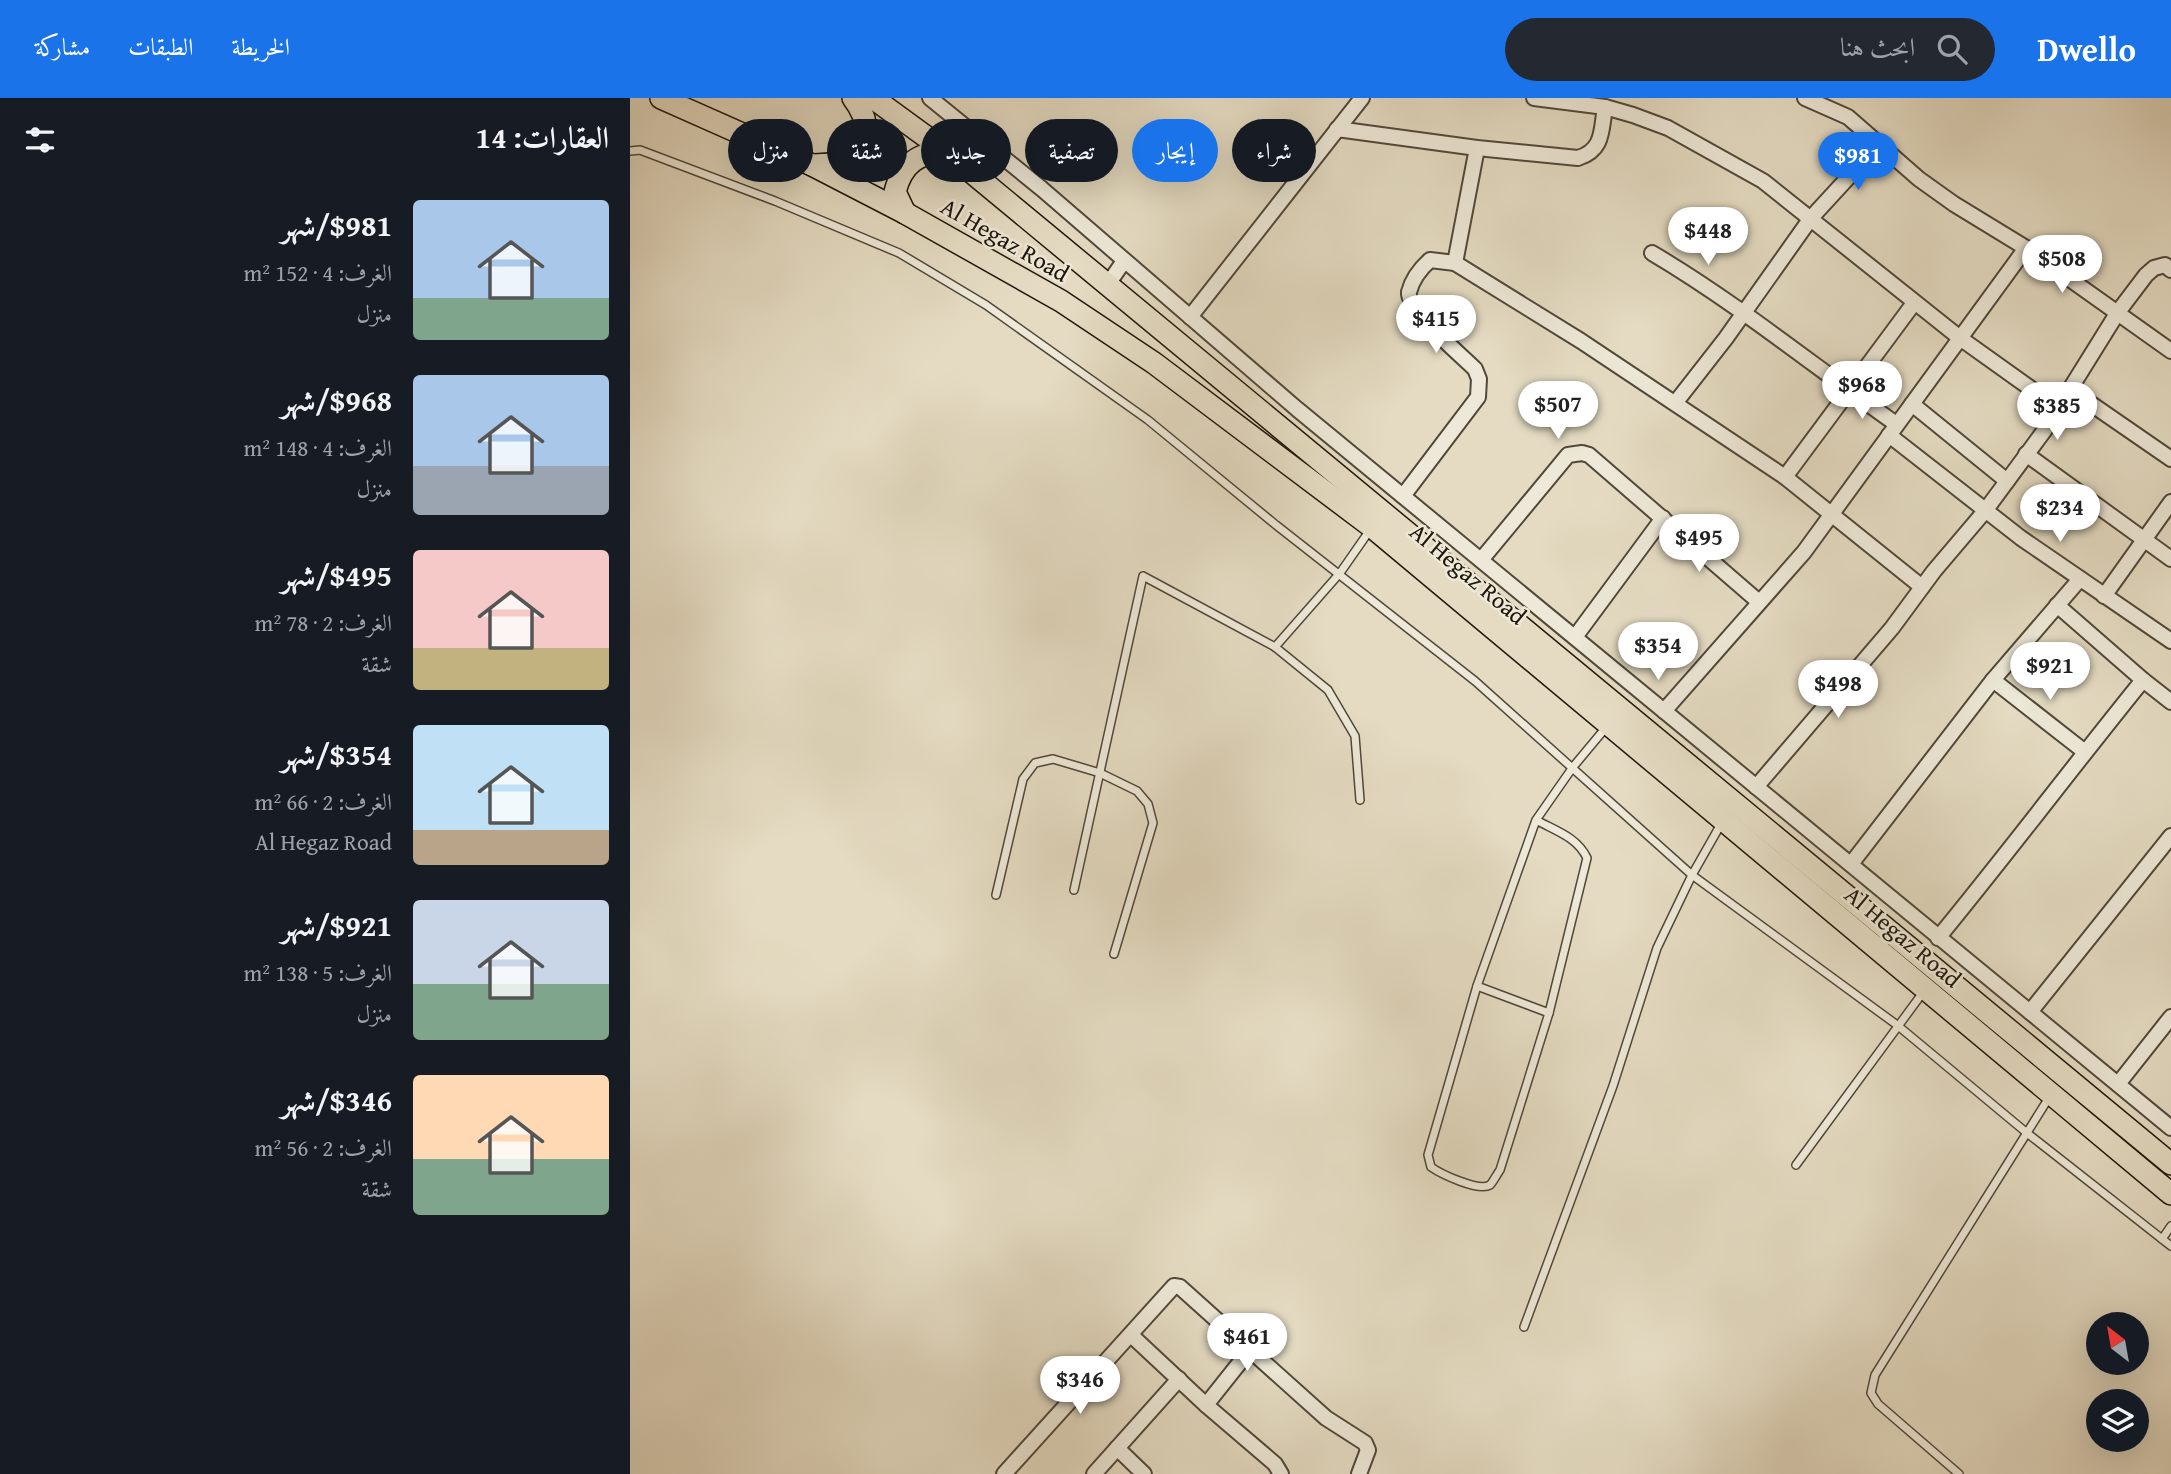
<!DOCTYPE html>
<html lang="ar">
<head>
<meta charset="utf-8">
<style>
	body { margin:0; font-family:"Gentium Book Plus",Amiri,serif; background:#242831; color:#f1f3f6; direction:rtl; height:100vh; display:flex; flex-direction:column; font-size:26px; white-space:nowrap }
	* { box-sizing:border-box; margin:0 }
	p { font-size:23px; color:#9ea1a6 }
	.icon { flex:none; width:38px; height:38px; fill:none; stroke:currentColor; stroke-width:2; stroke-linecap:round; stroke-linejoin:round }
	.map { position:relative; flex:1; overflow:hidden; direction:ltr }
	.drawer { display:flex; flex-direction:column; background:#171b24; width:630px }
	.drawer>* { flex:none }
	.hud { position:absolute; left:21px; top:21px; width:665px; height:63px; direction:rtl; display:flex; gap:14px }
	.needle { width:46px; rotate:329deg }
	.controls { position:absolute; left:1456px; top:1214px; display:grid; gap:14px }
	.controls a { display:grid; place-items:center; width:63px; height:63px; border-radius:50%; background:#171b24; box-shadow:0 7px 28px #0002; font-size:35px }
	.price { position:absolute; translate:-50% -60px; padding:0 16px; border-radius:24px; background:#fff; color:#222; font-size:23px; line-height:46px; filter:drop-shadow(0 2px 4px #0008) }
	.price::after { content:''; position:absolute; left:50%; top:42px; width:21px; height:16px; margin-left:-10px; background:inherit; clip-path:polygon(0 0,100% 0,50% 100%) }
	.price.current { background:#1a73e8; color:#fff }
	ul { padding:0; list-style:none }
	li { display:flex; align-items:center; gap:21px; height:175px; padding:0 21px }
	li span { display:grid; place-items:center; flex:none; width:196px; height:140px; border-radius:7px; color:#555 }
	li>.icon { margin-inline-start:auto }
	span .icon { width:84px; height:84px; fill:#fffc; stroke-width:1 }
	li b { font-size:30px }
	h2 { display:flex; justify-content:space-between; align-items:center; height:84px; padding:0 21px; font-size:30px }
	.pill { padding:0 24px; border-radius:32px; background:#171b24; box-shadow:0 7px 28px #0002; font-size:24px; line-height:63px }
	.pill.current { background:#1a73e8; color:#fff }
	header { display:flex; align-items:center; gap:42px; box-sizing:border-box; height:98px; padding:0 35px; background:#1a73e8; color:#fff }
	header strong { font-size:33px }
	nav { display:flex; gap:38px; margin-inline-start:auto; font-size:24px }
	.search { width:490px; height:63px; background:#242831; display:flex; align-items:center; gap:18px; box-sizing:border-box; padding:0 24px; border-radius:38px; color:#9ea1a6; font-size:26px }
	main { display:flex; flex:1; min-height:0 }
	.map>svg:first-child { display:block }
</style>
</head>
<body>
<header>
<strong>Dwello</strong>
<div class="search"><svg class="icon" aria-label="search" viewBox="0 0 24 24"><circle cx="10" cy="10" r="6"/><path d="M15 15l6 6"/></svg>ابحث هنا</div>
<nav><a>الخريطة</a><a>الطبقات</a><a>مشاركة</a></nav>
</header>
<main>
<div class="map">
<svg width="1541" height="1376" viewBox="0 0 1541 1376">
	<rect width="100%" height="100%" fill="#e4dbc2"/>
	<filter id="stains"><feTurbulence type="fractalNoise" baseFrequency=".00286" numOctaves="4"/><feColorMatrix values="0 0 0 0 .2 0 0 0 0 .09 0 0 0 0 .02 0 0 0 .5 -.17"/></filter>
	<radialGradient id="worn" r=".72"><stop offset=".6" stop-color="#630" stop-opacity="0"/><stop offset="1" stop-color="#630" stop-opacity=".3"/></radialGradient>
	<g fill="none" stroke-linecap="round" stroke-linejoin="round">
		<g stroke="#51483a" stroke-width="10">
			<g id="lane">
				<polyline points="0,53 10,52 145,103 269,155 356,207 518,322 646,427 845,583 1062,777 1267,927 1397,1035 1541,1148"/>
				<polyline points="645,549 698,592 725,638 730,702"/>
				<path d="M906 722C926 733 947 739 957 760L919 915 870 1072C867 1076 863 1084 860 1087 849 1094 811 1076 801 1069L798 1057 847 888 906 722 943 669 978 627"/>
				<polyline points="444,792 513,478 645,549 710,475 740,432"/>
				<polyline points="366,797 393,681 405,665 423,661 470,675 507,693 518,706 523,725 484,856"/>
				<polyline points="847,888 919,915"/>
				<polyline points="1166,1067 1294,893"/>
				<polyline points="1532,1141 1541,1128"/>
				<polyline points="894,1229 983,988 1027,850 1062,777 1091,726"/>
				<polyline points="1329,1376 1248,1306 1241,1295 1245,1277 1420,998"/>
			</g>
		</g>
		<g stroke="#51483a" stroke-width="18">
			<g id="street">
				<polyline points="300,0 412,91 667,311 1541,1030"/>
				<polyline points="904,0 975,9 1003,17 1038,30 1133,83 1330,240 1428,310"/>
				<polyline points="1175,0 1218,19 1289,81 1324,106 1396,150 1541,253"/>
				<path d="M707 31 847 50 948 60C974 52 971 32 975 9"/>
				<path d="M1022 155C1108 206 1185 269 1266 326"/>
				<polyline points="825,165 951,243 1155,379 1292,489"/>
				<polyline points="478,186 494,163"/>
				<polyline points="560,219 732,0"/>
				<polyline points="1441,292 1541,361"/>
				<polyline points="1046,304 1096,240 1181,120 1249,46"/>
				<polyline points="1282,306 1377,383"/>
				<polyline points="1259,337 1391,440 1541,543"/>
				<polyline points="1396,356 1541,461"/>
				<polyline points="1155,379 1284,205"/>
				<path d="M773 398 848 299 849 281 845 271C832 258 776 211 779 194 782 182 791 170 800 162L825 165 847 50"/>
				<polyline points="851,462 938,357 952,355 959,357 1129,504"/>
				<polyline points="1474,498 1541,404"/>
				<polyline points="945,539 1033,420"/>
				<polyline points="1363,582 1455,654"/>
				<polyline points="1513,582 1541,604"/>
				<polyline points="1034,613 1174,454 1396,150"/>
				<polyline points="1126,689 1262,530 1304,473 1355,413 1414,333 1488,214 1516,177 1524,170 1535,167 1541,172"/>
				<polyline points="1221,766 1363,582 1450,481"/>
				<path d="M1308 840C1378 755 1444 667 1513 582L1427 507"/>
				<polyline points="1400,914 1541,738"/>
				<polyline points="1488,986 1541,919"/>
				<polyline points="501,1237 576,1307 645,1366 651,1376"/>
				<polyline points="576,1307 619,1253"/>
				<polyline points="487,1350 514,1376"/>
				<polyline points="374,1376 544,1188 550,1189 696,1320 735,1345 738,1352 729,1376"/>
				<polyline points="464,1376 549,1281"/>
			</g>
		</g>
		<g stroke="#20170c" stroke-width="24">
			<g id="primary">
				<polyline points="31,0 182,67 275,115 431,203 524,265 742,429 1541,1096"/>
				<polyline points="243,0 317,54 1541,1066"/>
				<path d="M182 67C192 66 207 67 216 63 245 51 238 19 223 0"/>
				<path d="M275 115 265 94C272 66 288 54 317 54"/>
			</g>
		</g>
		<use href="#lane" stroke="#ede8d7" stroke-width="7"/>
		<use href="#street" stroke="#ede8d7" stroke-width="14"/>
		<use href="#primary" stroke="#e4dbc2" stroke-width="21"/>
	</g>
	<g text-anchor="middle" stroke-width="5" stroke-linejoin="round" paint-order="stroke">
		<g font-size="24" fill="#20170c" stroke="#ede8d7">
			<text transform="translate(375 142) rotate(30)" y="8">Al Hegaz Road</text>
			<text transform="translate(838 476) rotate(40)" y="8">Al Hegaz Road</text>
			<text transform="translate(1273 839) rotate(40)" y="8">Al Hegaz Road</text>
		</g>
	</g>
	<rect width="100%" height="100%" filter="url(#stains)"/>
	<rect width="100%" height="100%" fill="url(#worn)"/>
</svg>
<div class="controls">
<a><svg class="needle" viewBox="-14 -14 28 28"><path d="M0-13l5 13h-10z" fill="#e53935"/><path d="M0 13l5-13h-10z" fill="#9ea1a6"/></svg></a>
<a><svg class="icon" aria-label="layers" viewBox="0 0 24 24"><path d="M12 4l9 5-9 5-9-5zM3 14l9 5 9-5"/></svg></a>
</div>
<b class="price current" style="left:1228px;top:94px">$981</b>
<b class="price" style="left:1078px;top:169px">$448</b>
<b class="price" style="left:1432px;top:197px">$508</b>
<b class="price" style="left:806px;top:257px">$415</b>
<b class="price" style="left:1232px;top:323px">$968</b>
<b class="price" style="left:928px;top:343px">$507</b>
<b class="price" style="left:1427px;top:344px">$385</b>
<b class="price" style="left:1430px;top:446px">$234</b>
<b class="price" style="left:1069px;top:476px">$495</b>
<b class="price" style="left:1028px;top:584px">$354</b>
<b class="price" style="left:1420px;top:604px">$921</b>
<b class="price" style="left:1208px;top:622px">$498</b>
<b class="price" style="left:617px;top:1275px">$461</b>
<b class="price" style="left:450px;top:1318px">$346</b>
<div class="hud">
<a class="pill">شراء</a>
<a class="pill current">إيجار</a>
<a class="pill">تصفية</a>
<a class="pill">جديد</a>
<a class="pill">شقة</a>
<a class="pill">منزل</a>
</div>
</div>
<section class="drawer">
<h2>العقارات: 14<svg class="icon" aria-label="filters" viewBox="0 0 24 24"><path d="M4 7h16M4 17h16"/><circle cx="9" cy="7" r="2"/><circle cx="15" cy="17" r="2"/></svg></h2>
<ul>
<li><span style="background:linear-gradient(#a9c7e8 70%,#7fa58c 0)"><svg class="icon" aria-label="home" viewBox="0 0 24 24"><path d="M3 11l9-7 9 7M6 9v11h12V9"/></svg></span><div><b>$981/شهر</b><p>الغرف: 4 · 152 m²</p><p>منزل</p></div></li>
<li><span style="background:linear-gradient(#a9c7e8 65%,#9aa5b1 0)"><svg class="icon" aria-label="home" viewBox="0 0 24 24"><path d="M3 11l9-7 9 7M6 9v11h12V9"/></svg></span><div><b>$968/شهر</b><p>الغرف: 4 · 148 m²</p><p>منزل</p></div></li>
<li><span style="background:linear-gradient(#f6c9c9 70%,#c2b280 0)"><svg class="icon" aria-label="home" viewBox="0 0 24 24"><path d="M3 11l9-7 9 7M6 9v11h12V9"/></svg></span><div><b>$495/شهر</b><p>الغرف: 2 · 78 m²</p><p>شقة</p></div></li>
<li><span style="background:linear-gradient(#bfe0f5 75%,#b9a48a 0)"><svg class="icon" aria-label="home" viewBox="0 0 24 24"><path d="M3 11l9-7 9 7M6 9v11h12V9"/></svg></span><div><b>$354/شهر</b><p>الغرف: 2 · 66 m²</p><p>Al Hegaz Road</p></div></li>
<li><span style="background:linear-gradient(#c9d6e8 60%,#7fa58c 0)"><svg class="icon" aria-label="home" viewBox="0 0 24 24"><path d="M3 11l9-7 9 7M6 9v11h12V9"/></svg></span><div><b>$921/شهر</b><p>الغرف: 5 · 138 m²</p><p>منزل</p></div></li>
<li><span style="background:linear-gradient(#ffd9b3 60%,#7fa58c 0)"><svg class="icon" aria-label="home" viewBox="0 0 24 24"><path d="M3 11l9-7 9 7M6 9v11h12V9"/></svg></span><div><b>$346/شهر</b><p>الغرف: 2 · 56 m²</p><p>شقة</p></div></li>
</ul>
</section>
</main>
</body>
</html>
